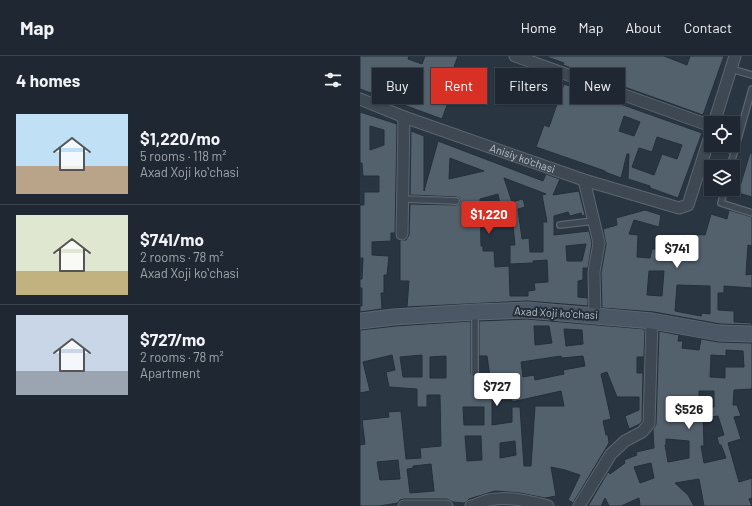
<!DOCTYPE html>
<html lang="en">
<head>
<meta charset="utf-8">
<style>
	body { margin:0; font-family:Barlow,sans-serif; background:#27303a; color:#f1f3f6; height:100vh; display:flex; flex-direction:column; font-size:15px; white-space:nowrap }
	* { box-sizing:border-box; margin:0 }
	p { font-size:13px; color:#a1a6ac }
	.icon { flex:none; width:22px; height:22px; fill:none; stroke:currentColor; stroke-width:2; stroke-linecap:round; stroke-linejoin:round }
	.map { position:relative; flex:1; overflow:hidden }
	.side { display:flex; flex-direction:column; background:#1f2832; width:360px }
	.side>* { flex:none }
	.hud { position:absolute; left:12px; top:12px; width:320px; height:36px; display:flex; gap:8px }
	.fabs { position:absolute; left:344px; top:60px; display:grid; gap:8px }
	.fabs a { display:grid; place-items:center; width:36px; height:36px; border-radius:0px; background:#1f2832; box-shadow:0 1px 3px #0004,0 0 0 1px #3c444d; font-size:20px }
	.price { position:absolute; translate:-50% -34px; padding:0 9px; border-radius:4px; background:#fff; color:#222; font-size:13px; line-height:26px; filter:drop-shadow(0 1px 2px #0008) }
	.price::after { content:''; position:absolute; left:50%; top:24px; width:12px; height:9px; margin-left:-6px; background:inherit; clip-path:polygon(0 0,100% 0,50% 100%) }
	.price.on { background:#d93025; color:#fff }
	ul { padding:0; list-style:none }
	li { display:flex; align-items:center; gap:12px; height:100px; padding:0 16px }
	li+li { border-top:1px solid #3c444d }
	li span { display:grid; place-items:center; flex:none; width:112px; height:80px; border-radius:0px; color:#555 }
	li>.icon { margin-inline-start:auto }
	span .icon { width:48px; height:48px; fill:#fffc; stroke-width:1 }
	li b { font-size:17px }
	h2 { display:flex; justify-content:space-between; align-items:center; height:48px; padding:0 16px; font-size:17px }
	.chip { padding:0 14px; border-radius:0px; background:#1f2832; box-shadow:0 1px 3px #0004,0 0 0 1px #3c444d; font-size:14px; line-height:36px }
	.chip.on { background:#d93025; color:#fff }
	header { display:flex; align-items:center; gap:24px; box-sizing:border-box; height:56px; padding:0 20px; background:#1f2832; border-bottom:1px solid #3c444d }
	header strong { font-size:19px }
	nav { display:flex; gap:22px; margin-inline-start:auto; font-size:14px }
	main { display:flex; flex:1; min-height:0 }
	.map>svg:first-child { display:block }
</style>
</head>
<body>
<header>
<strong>Map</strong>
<nav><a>Home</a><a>Map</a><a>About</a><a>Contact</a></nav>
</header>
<main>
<section class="side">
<h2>4 homes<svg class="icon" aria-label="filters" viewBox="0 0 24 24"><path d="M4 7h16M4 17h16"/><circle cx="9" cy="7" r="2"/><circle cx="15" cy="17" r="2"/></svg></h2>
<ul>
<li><span style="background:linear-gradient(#bfe0f5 65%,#b9a48a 0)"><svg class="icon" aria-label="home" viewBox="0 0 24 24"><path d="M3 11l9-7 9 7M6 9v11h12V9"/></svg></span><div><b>$1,220/mo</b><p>5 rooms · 118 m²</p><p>Axad Xoji koʻchasi</p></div></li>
<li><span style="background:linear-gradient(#dfe7d0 70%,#c2b280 0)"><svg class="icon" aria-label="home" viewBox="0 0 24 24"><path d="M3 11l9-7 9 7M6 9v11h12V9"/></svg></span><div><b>$741/mo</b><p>2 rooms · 78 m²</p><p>Axad Xoji koʻchasi</p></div></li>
<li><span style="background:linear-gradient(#c9d6e8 70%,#9aa5b1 0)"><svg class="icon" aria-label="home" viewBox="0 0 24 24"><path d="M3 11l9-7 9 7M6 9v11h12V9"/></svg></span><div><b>$727/mo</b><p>2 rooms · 78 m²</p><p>Apartment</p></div></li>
</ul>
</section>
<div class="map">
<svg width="392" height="450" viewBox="0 0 392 450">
	<rect width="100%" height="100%" fill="#293642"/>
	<g fill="#53616d" stroke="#242f39" fill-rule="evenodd">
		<polygon points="0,0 49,0 48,3 62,8 65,0 98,0 94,11 100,13 82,63 0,33"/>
		<polygon points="187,0 304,0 327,9 330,0 364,0 343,59 203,9 204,7 187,1"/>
		<path d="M204 28 342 77 318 142 290 132V130L268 123 269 98H267L261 122 245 116V115L176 91 184 69 189 71ZM264 60 280 66 274 80 259 75ZM297 81 322 89 317 103 302 98 294 119 272 111 279 92 292 96Z"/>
		<path d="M0 56 37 68 35 177H31V185L12 186V199L29 200 27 219H24V237H21L22 253 0 256V250H2V232H0V223H2L3 202H0V149H4V136H19V120H3L2 107H0ZM10 70 24 74V89L10 94Z"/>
		<path d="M51 75 64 80V135L78 85 183 125 186 118 200 123 193 139 219 135 225 159 222 160 221 157 210 160 208 156 194 160V179L229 175 232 187 228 212H223V224L218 225V241L228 242V250L167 245 47 251 49 225H40V184H46L49 179 50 148 96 149 99 148 100 145 99 142 96 141 50 139ZM90 102 100 106 124 115 89 123ZM144 122 186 138 182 139 187 166H183V196H170L169 182 162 183 158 153 165 151 163 143 152 146ZM138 138 142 160H152L155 189H150V208L173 207V205L187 204 188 226 174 227 175 234 168 235V240H150L149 210 135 211 134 195H123V190H121L120 143ZM226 188 222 205H207L206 190Z"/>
		<polygon points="390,97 392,97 392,141 378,137"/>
		<path d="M285 154 301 159 299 171 274 164 269 178 278 179 277 201 290 202 292 193H296L298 181 325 183 326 178 345 179 351 158 367 163 369 154 392 161V190L388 189 386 219 392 218V232L364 230V237H358V254L374 255V266L392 267V269L360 268 294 256 242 252 241 217 246 188 243 173 257 169 256 162ZM289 215H304L302 240 287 239ZM317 229 350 230V258L342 257 341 260 315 255Z"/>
		<path d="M167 263 285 273 284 301H277V317H283L282 365 280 368 269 373 265 360 279 354V341H257L247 316 241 318 251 363 243 365 246 379H248L249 387 213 447 208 444 220 419 205 414 191 411 196 440 185 442 160 437 135 435 109 443 105 447 93 446 87 443H44L40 444 38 447 19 450H0V389L5 388 2 364 29 361 28 356 41 355 46 403 61 402 60 392 81 390 80 339H67V351H57V333L29 331 26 316 35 314 32 299 3 306 10 335 0 337V274L35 270 111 265V318L113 321 115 322 118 321H130L127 300H119V265ZM174 270H189L192 287 175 289ZM204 273 222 274 223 288 206 290ZM62 299V321H43L40 301ZM86 300V322H70V301ZM201 300 202 302 223 300 225 310 203 314 204 318 175 324 174 319 163 321 161 306ZM201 335 204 350H175L171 410H164L160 351H152V366L132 369V344H152V346ZM103 351H124V369H104ZM105 380H121L122 404 107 405ZM155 385 156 399 140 402V387ZM38 404 40 423 20 424 17 406ZM71 408 74 435 50 437 47 413 53 412V410Z"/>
		<path d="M299 275 319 279 318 285H323L322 292 339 294 341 283 359 286 392 287V333L374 334 373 349H377L381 360 374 361 381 383 368 387 379 426 392 422V442L389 443 392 450H344L339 423 315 427 328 439 334 450H280L279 442 261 450H249L245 442 241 450H228L248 416 250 418 265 407 264 404 277 399 276 396 294 392 293 374 296 368ZM366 294 383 295 384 311H365V322L350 321 351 299 366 300ZM339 335H354V351L348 352 350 361 358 360 364 379 357 381 359 389H361L366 402 344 407 341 390H344L343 352H339ZM306 383 329 385V402L308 406 305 389H306ZM291 407 294 422 280 427 274 411Z"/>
	</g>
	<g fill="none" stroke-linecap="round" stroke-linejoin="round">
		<g stroke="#5c666f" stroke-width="8">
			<g id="lane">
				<polyline points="371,13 392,19"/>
				<polyline points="357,89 374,95"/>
				<polyline points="370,111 392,33"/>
				<polyline points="365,133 361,147 392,157"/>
				<polyline points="43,143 96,145"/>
				<polyline points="200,169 234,165"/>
				<polyline points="115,256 115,318"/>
			</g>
		</g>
		<g stroke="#5c666f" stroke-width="13">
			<g id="street">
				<polyline points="155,0 351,70"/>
				<path id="s1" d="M0 43 44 61 224 124 319 152 328 149 351 77"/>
				<polyline points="354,67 375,0"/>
				<polyline points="224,124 239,187 234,216 235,259"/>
				<polyline points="42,178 44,61"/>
				<polyline points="44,450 87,450"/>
				<path d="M111 450C117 449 123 445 129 444 149 440 168 445 188 450"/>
				<polyline points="219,450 251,398 265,385 282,376 289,368 292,265"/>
			</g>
		</g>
		<g stroke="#5c666f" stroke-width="17">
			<polyline id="secondary" points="0,265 34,261 115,256 167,254 292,265 359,277 392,278"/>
		</g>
		<use href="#lane" stroke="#3d4852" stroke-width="5.5"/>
		<use href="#street" stroke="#3d4852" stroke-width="11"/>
		<use href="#secondary" stroke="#4c5765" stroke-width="15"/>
	</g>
	<g text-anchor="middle" stroke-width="4" stroke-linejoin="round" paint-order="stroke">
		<g font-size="11" fill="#bbc3cc" stroke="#222d38">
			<text dy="4" stroke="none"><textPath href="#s1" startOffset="173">Anisiy ko'chasi</textPath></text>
			<text transform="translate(196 257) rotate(3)" y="4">Axad Xoji koʻchasi</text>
		</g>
	</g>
</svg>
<div class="fabs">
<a><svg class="icon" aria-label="locate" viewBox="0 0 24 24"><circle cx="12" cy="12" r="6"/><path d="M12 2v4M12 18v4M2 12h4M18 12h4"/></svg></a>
<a><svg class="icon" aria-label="layers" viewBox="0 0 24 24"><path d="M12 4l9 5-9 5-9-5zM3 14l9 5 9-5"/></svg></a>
</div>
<b class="price on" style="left:129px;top:179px">$1,220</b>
<b class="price" style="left:317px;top:213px">$741</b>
<b class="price" style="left:137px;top:351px">$727</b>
<b class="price" style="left:329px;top:374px">$526</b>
<div class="hud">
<a class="chip">Buy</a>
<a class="chip on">Rent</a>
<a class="chip">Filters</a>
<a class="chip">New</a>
</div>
</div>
</main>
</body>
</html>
